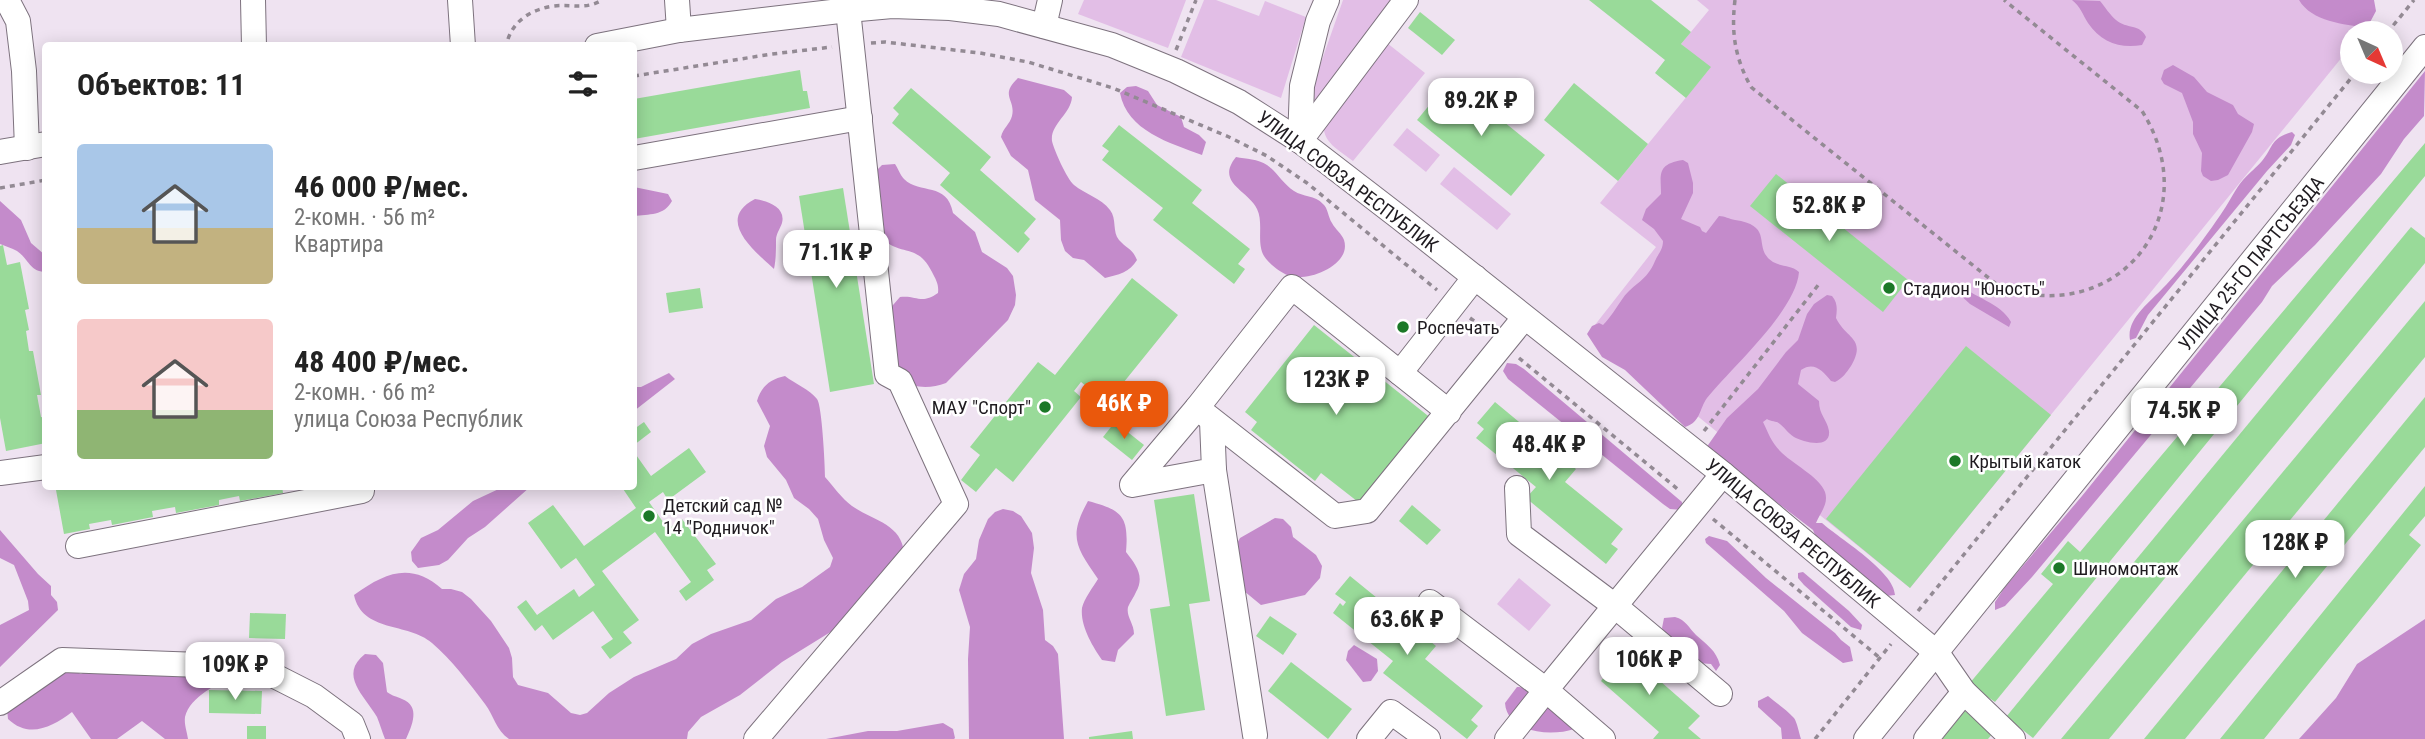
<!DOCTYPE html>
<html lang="ru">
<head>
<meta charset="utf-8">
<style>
	body { margin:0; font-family:"Roboto Condensed",sans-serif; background:#f2f2f2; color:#222; height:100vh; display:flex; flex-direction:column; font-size:26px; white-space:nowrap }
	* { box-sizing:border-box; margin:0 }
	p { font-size:23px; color:#767676 }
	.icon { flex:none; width:38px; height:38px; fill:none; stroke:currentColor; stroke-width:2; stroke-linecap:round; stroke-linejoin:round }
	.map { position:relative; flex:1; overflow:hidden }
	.sheet { position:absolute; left:42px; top:42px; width:595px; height:448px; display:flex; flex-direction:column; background:#fff; border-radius:7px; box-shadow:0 4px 18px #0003 }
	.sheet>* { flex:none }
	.needle { width:46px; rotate:136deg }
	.buttons { position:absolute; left:2340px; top:21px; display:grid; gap:14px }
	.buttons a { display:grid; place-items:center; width:63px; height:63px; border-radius:50%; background:#fff; box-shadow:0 4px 18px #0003; font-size:35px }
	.price { position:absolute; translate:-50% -60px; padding:0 16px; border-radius:14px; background:#fff; color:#222; font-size:23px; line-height:46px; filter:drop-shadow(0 2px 4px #0008) }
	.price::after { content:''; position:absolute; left:50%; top:42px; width:21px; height:16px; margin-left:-10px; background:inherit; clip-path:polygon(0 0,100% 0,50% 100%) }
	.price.current { background:#ea580c; color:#fff }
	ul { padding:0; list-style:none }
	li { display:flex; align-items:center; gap:21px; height:175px; padding:0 35px }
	li span { display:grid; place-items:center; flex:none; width:196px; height:140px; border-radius:7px; color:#555 }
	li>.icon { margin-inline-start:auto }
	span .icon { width:84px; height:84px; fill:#fffc; stroke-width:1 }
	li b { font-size:30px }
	h2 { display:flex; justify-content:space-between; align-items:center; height:84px; padding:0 35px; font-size:30px }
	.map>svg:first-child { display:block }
</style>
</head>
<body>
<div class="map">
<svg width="2425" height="739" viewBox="0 0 2425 739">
	<rect width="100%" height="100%" fill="#efe3f1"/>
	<g fill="#e2bee6">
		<polygon points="1084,0 1186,0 1168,48 1078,14"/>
		<polygon points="1204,0 1216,0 1259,16 1265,1 1306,17 1281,98 1181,57"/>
		<polygon points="1343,0 1392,0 1315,101 1309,97"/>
		<polygon points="1697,0 2333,0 2367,28 2362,33 2352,33 2352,45 1910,588 1591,330 1656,247 1600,203 1710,68 1681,44 1709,10"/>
		<path d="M1387 43 1425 73 1353 161C1339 150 1321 142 1324 122Z"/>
		<polygon points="1407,128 1440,155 1426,172 1393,145"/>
		<polygon points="1454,167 1511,214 1497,230 1440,184"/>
		<polygon points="1519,578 1551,605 1529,631 1497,604"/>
	</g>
	<g fill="#c48bcb">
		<path d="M2072 0 2100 1C2105 7 2110 15 2116 20 2126 29 2141 24 2146 37L2142 45C2120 49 2101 42 2088 23 2083 15 2080 6 2072 0Z"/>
		<path d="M2299 0H2374L2376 11 2367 28C2344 24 2312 22 2299 0Z"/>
		<polygon points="2173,65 2194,77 2207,92 2233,105 2238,114 2254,124 2252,132 2228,175 2218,180 2211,181 2203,176 2201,171 2202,153 2193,134 2193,122 2182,93 2164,84 2161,79 2164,70"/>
		<polygon points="2425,71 2424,116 2404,139 2381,174 2315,245 2272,286 2262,302 2032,577 2005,606 1995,610 1995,602 2005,587 2082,496"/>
		<path d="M1018 78 1064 90 1072 97C1071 114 1050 124 1052 141 1054 150 1067 179 1074 185 1085 194 1101 198 1110 210 1117 219 1112 232 1119 240 1127 249 1132 248 1137 260 1130 272 1118 275 1105 278L1084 260 1073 258 1065 251 1061 240 1060 220 1035 200 1028 170 1011 156 1001 137C1003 128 1010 124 1012 116 1016 99 999 96 1018 78Z"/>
		<path d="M1136 86 1148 91 1157 105 1181 117 1184 127 1199 135 1206 142 1202 155C1170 143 1127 131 1120 93L1127 87Z"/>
		<path d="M2292 132 2295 135 2291 145 2267 171 2148 315 2136 338 2130 340C2126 319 2150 302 2163 288 2183 268 2207 235 2223 211 2230 201 2235 189 2243 180 2249 173 2257 167 2262 161 2273 148 2270 138 2292 132Z"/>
		<path d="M1236 157C1246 159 1258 159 1267 165 1277 172 1283 184 1294 191 1303 197 1315 195 1323 204 1328 208 1328 217 1332 223 1335 229 1342 234 1344 240 1352 265 1308 282 1290 276 1281 273 1269 264 1264 256 1256 242 1264 223 1257 209 1248 190 1215 183 1236 157Z"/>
		<path d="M1683 160 1688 163 1693 183V193L1681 219 1700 227 1702 231 1706 233 1719 216C1725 216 1729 219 1735 220 1776 226 1751 248 1773 262 1782 267 1792 265 1799 272 1796 311 1731 368 1707 398 1699 409 1701 422 1685 427L1625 370 1602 357 1587 334 1592 326 1599 323 1603 325C1611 317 1616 308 1623 298 1634 283 1647 281 1655 261 1658 254 1663 250 1663 241L1654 229 1642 220 1646 209 1661 194C1661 175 1656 164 1683 160Z"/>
		<path d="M895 164C898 168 900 175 904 179 920 195 947 181 953 213L975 232 982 252 1007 268 1013 276 1016 295 1015 305 1008 320 946 383C930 389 915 388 900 381L886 313 900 297C917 295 921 305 938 293 939 284 936 280 932 272 917 242 902 258 880 237L875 172 882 165Z"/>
		<path d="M634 187 668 194 672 201C664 216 649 214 634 216Z"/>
		<path d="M755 199C768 201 786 207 782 223 780 229 776 234 776 240 776 250 776 259 774 269 756 252 714 220 755 199Z"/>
		<path d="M0 201 21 220 31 243 45 255V272C29 271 29 259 17 251 12 248 5 246 0 244Z"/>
		<path d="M1957 283C1973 297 2001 303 2011 322L2009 327 1970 304 1957 292Z"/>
		<path d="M1827 295 1832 296C1838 303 1837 310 1836 318 1846 339 1867 338 1851 366 1846 373 1843 378 1835 382L1831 381C1823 371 1814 361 1801 370L1798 384 1819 401C1819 415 1827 419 1829 431 1831 450 1803 442 1794 437 1787 433 1784 426 1777 422 1776 422 1768 420 1767 419L1763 422C1768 432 1771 442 1780 451 1791 463 1820 477 1825 492 1829 504 1820 513 1816 523H1822C1840 539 1894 571 1895 595L1886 596 1815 535 1813 530 1706 448 1727 418 1758 389 1786 352 1798 340 1807 314 1814 304Z"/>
		<polygon points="1507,363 1516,364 1524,369 1682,502 1682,510 1670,509 1663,504 1508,379 1503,371"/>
		<polygon points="669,373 675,379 634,411 634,387 641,387"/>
		<path d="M785 376C794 383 810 390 817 399 822 405 825 466 825 477 833 486 842 499 852 506 872 520 902 524 904 553L837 628 782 662 740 695 701 717 688 732 687 739H509C496 730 494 716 485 704 470 684 451 659 432 643 408 622 362 633 354 595 386 572 411 562 442 589H451L462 592 471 599 491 621 509 648 512 658 513 677 518 685 548 693 571 713 580 715 587 713 609 693 634 677 676 659 692 644 711 634 751 620 776 599 802 587 830 567 833 558 824 540 818 519 809 509 794 498 786 480 767 457 764 446 770 426 757 401C761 387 770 379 785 376Z"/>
		<polygon points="503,487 530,487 485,527 468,538 448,560 439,565 418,568 412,561 411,552 421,538 438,530 473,501"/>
		<path d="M1088 501C1122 510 1129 516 1126 552 1136 565 1145 576 1136 592 1134 597 1130 602 1128 607 1126 617 1134 623 1134 634L1118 650 1115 662 1102 660C1093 647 1080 626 1082 608 1084 599 1093 587 1098 579 1076 547 1068 537 1088 501Z"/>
		<polygon points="1003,509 1013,511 1021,516 1032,533 1034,548 1031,573 1043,610 1045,640 1053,646 1058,654 1064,739 969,739 968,659 970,627 959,590 964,574 976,559 979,540 988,519 995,512"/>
		<polygon points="1275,518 1283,519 1291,527 1293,537 1316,555 1322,566 1320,578 1305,595 1261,605 1244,591 1234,549 1240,538"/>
		<polygon points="0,530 38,574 51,586 51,595 57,602 58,610 0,667 0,625 29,610 28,601 14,565 0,558"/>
		<polygon points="1709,536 1727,541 1766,578 1835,633 1841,640 1850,647 1853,661 1843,663 1802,633 1784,611 1706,543 1705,539"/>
		<polygon points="1803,572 1849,611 1862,625 1861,630 1851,627 1804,585 1798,578 1798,573"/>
		<path d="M1675 617C1686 620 1689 628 1696 635 1707 645 1716 650 1720 665L1716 671 1711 664 1698 663 1664 633 1662 628 1664 618Z"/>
		<polygon points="2425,619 2425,739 2299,739 2336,698 2357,664"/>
		<polygon points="1354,645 1377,659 1378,671 1371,681 1363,682 1346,660 1348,651"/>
		<path d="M365 654 376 655 383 663 387 692C392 696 396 696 402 699 421 706 412 726 406 739H385C382 732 380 724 377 717 365 696 338 675 365 654Z"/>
		<path d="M97 666 236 673C219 684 190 696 185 717 184 724 187 732 188 739H165L142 721 117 739H91L72 712C52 727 29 739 8 719L7 709 64 672 74 671 81 674Z"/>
		<path d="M1517 687C1541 687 1574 723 1591 739H1583L1574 729C1551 737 1507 733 1505 703Z"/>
		<path d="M1768 696C1776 703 1786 709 1794 718 1797 722 1799 733 1801 739H1782L1781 728 1758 707V701Z"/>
		<polygon points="943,723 953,729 955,738 954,739 779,739 826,739 868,731 897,731"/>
	</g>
	<g fill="#99da99">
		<polygon points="1589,0 1651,0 1691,32 1681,44 1711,67 1686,98 1655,73 1665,60"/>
		<polygon points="1420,12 1455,40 1442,55 1408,28"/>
		<polygon points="800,70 803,91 807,91 810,108 634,139 634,99"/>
		<polygon points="1451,79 1545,155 1511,196 1417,120"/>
		<polygon points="1574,83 1648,144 1618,181 1544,120"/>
		<polygon points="911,88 991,157 980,170 1036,219 1024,233 1030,239 1018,253 940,185 950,173 892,123 899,114 893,108"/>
		<polygon points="1119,125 1202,190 1192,203 1250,249 1238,264 1245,269 1234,284 1153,220 1163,208 1102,160 1109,151 1102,146"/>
		<polygon points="2425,143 2425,176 1995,702 1969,684 2053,584 2041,574 2068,541 2080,552"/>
		<polygon points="1776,174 1908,280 1883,312 1750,206"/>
		<polygon points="843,188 874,384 830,392 799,196"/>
		<polygon points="2411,227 2425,238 2425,263 2033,738 2006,717"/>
		<polygon points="3,245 7,265 20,262 29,309 25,310 29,330 26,331 29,351 33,351 41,395 37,395 41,417 46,418 46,443 6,451 0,418 0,246"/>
		<polygon points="1132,278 1178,315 1107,403 1081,382 1074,391 1081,397 1013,482 996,468 976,492 961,480 980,455 970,447 1038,362 1055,375"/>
		<polygon points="700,288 703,308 669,313 666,293"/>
		<polygon points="2425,301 2425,357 2109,739 2061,739"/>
		<polygon points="1314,325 1432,419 1362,505 1321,473 1315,481 1251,430 1257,422 1245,412"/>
		<polygon points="1966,346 2051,415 1910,588 1826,519"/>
		<polygon points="2425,397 2425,447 2185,739 2144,739"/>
		<polygon points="1495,402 1576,469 1565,482 1623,529 1611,544 1618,549 1606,564 1526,498 1536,487 1476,438 1484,429 1477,423"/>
		<polygon points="644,422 651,432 634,445 634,429"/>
		<polygon points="1115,422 1144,445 1132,460 1103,437"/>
		<polygon points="689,448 706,472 668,500 663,492 649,502 668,529 682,519 716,564 707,570 714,580 686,601 679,591 691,582 655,532 602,571 639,620 623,632 632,643 610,659 601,647 613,639 593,611 553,640 542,625 535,631 517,607 526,600 537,615 574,589 579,597 595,585 576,558 561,569 528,523 553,505 584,546 636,508 621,486 634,486 634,452 651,476"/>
		<polygon points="76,486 282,486 283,493 240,501 239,496 219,500 219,505 176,513 175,507 152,511 153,517 112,525 111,520 89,524 90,529 64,534 56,490"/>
		<polygon points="2425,486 2425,516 2409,535 2421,545 2264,739 2220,739"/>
		<polygon points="1194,494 1210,601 1189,604 1205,710 1166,716 1150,609 1170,606 1154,500"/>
		<polygon points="1412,505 1441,530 1427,545 1399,521"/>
		<polygon points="1350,576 1436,646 1425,659 1483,706 1471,720 1478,726 1467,739 1383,673 1393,661 1333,613 1340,603 1343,606 1346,602 1335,594"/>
		<polygon points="250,613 286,614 285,639 249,638"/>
		<polygon points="1270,616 1297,634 1283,655 1256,636"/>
		<polygon points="1620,646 1700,716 1688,728 1701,739 1653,739 1659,732 1601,681 1608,672 1602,667"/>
		<polygon points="1291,662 1352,709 1328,739 1268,691"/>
		<polygon points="209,690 262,691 261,714 209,713"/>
		<polygon points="1965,711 1993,733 1988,739 1942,739"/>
		<rect x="247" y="726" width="19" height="13"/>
		<polygon points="1132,731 1133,739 1089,739 1089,737"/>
	</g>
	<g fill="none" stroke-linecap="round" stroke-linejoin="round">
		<g stroke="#7d727e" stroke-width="26">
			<g id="minor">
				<polyline points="7,0 18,21 24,71 27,148"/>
				<polyline points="253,0 254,46"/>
				<polyline points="460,0 463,46"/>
				<polyline points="677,0 679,30"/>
				<polyline points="1044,26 1050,0"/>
				<polyline points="597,46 679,30 848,10 892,6 950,8 999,14 1112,45 1176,71 1239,102 1300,141 1400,218 1723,474 1937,653 1964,692 2013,739"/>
				<polyline points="1300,141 1406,0"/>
				<polyline points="1300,141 1302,86 1318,21 1327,0"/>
				<polyline points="0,152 46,144"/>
				<polyline points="634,158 860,118"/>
				<polyline points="1400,373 1475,277"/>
				<polyline points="1197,408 1132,485 1214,470 1212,421"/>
				<polyline points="1449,412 1292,287 1197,408 1335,516 1367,511 1524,318"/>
				<polyline points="1214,470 1255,735"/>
				<polyline points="0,473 46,467"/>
				<polyline points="1517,488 1519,534 1615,606 1720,694"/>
				<polyline points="78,546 362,491 362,486"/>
				<polyline points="1430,602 1546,690 1507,739"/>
				<polyline points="0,703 62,660 257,667 314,696 352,724 358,739"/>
				<polyline points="756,739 956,504 900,381 887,374 848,10"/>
				<polyline points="1369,739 1391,712 1428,739"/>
				<polyline points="1603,739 1546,690 1723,474"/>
				<polyline points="1866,739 2425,47"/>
				<polyline points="1926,739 1964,692"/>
			</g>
		</g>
		<g stroke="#938a94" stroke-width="3.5" stroke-dasharray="5 5" stroke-linecap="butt">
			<path d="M1735 0C1731 33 1735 58 1751 87L2000 287C2117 328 2208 216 2142 111L2004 0"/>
			<polyline points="2387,33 2414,0"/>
			<path d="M508 39C515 19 533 9 554 6 572 4 586 10 602 0"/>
			<polyline points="871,43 885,42 980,53 1028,62 1113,88 1229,137 1267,156 1307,183 1437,290"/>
			<polyline points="1176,50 1196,0"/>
			<polyline points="634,76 772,54 832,47"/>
			<polyline points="0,188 46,180"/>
			<polyline points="1470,318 1486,330"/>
			<polyline points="1519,358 1680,491"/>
			<polyline points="1704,431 1819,284"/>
			<polyline points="1713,519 1880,658"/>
			<polyline points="1918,611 2356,72"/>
			<polyline points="1815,739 1891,644"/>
		</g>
		<use href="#minor" stroke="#fff" stroke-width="24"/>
	</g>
	<g fill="#1b7827" stroke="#fff" stroke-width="2.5">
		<circle cx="1889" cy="288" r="7"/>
		<circle cx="1403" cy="327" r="7"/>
		<circle cx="1045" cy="407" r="7"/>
		<circle cx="1955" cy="461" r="7"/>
		<circle cx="649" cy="516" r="7"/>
		<circle cx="2059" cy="568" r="7"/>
	</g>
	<g text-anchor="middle" stroke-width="5" stroke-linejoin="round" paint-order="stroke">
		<g font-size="19" fill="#1f1b20" stroke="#fff">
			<text transform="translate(1348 181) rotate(37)" y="7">УЛИЦА СОЮЗА РЕСПУБЛИК</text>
			<text transform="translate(2251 263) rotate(-51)" y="7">УЛИЦА 25-ГО ПАРТСЪЕЗДА</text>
			<text transform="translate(1793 533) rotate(40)" y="7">УЛИЦА СОЮЗА РЕСПУБЛИК</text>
		</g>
		<g font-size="19" fill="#1f1b20" stroke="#fff" text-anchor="start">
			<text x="1903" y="295">Стадион "Юность"</text>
			<text x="1417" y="334">Роспечать</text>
			<text x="1031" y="414" text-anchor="end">МАУ "Спорт"</text>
			<text x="1969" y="468">Крытый каток</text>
			<text x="663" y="512">Детский сад №<tspan x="663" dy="22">14 "Родничок"</tspan></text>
			<text x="2073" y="575">Шиномонтаж</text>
		</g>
	</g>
</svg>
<div class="buttons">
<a><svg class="needle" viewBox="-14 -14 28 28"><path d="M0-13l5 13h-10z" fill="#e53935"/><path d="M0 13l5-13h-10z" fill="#767676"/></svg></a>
</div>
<b class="price" style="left:1481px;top:138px">89.2K ₽</b>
<b class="price" style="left:1829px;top:243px">52.8K ₽</b>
<b class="price" style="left:836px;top:290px">71.1K ₽</b>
<b class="price" style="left:1336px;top:417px">123K ₽</b>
<b class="price current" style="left:1124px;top:441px">46K ₽</b>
<b class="price" style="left:2184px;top:448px">74.5K ₽</b>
<b class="price" style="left:1549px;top:482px">48.4K ₽</b>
<b class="price" style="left:2295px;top:580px">128K ₽</b>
<b class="price" style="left:1407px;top:657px">63.6K ₽</b>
<b class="price" style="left:1649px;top:697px">106K ₽</b>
<b class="price" style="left:235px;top:702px">109K ₽</b>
<section class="sheet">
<h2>Объектов: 11<svg class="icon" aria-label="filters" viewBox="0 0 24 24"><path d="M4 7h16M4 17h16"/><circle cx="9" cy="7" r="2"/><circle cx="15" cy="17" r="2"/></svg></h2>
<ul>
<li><span style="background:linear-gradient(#a9c7e8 60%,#c2b280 0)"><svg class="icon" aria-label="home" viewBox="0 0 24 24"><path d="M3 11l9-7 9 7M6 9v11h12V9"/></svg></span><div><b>46 000 ₽/мес.</b><p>2-комн. · 56 m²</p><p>Квартира</p></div></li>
<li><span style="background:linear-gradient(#f6c9c9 65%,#8fb573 0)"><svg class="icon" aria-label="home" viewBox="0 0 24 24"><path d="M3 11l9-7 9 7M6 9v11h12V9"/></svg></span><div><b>48 400 ₽/мес.</b><p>2-комн. · 66 m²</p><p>улица Союза Республик</p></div></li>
</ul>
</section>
</div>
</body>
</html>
